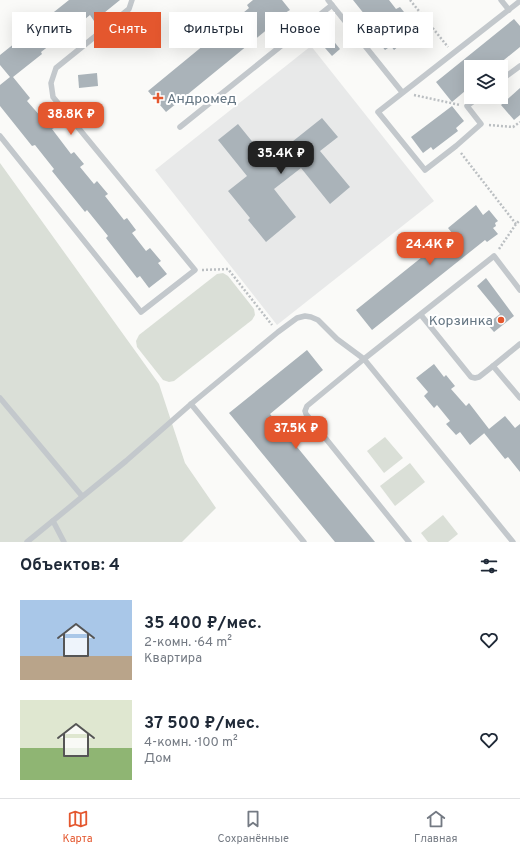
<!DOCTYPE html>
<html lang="ru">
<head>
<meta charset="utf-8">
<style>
	body { margin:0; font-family:Overpass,sans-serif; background:#f2f2f3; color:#1f2937; height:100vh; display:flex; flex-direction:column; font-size:15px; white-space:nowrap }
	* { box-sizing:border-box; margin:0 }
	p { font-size:13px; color:#747a83 }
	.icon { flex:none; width:22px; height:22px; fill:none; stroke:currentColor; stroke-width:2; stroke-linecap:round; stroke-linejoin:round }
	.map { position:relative; height:542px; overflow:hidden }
	.drawer { display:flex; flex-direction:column; background:#fff; flex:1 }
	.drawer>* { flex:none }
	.top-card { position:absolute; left:12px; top:12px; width:496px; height:36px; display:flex; gap:8px }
	.controls { position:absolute; left:464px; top:60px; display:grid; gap:8px }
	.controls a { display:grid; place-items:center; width:44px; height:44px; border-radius:0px; background:#fff; box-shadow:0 4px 16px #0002; font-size:20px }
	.price { position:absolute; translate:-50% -34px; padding:0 9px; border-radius:8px; background:#e4572e; color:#fff; font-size:13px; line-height:26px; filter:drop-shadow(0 1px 2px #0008) }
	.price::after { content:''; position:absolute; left:50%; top:24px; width:12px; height:9px; margin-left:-6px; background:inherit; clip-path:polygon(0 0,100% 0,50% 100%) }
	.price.active { background:#222; color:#fff }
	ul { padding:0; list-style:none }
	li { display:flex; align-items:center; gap:12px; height:100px; padding:0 20px }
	li span { display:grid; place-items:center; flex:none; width:112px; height:80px; border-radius:0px; color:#555 }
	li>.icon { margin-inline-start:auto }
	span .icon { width:48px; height:48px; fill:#fffc; stroke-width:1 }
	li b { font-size:17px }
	h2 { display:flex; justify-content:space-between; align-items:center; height:48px; padding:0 20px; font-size:17px }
	.tag { padding:0 14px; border-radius:0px; background:#fff; box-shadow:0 4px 16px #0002; font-size:14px; line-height:36px }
	.tag.active { background:#e4572e; color:#fff }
	.dock { display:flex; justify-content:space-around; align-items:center; height:56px; border-top:1px solid #e0e1e3; background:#fff; font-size:11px; color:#747a83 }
	.dock a { display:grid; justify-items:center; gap:2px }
	.dock .active { color:#e4572e }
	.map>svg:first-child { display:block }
</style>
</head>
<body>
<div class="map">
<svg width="520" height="542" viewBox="0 0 520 542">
	<rect width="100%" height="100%" fill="#fafaf8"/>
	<polygon fill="#e8e9e9" points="311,46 434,201 277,325 155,170"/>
	<g fill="#dadfd7">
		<polygon points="0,163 159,384 185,463 216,508 182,542 0,542"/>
		<polygon points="223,273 228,276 254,309 255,315 252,320 174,381 169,382 163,380 137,347 136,341 139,335 217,274"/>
		<polygon points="385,437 403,458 384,473 367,451"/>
		<polygon points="410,463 425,482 395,506 380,486"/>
		<polygon points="443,515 458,534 448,542 428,542 421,533"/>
	</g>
	<g fill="#aab3b9">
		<polygon points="69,0 120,0 94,21 90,15 59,40 58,39 41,52 42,54 13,77 30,98 27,101 42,118 45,116 54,128 52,129 71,154 74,152 84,164 80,167 94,184 97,181 108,194 105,196 124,220 127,218 136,230 132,233 146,251 150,248 161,261 158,263 167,274 149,288 140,276 137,278 106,238 108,236 87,210 85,212 52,171 54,169 35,145 32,146 0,106 0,85 10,77 0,65 0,55"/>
		<polygon points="253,0 282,0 290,10 285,13 290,19 279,28 275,23 166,112 148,91 249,8 247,5"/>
		<polygon points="353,0 389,0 396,9 400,7 408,17 402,21 408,28 400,35 405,41 394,50 391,46 385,50 376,39 381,35"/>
		<polygon points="514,19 520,26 520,47 499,64 497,62 491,67 471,67 471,86 452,102 436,82"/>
		<polygon points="327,33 340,49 332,56 318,40"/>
		<polygon points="97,73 98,86 79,88 78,75"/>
		<polygon points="520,88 520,115 514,120 501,105"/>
		<polygon points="452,106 464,121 456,128 458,131 433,150 431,147 423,153 411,137"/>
		<polygon points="322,118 338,137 320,151 350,187 330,204 301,168 274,189 296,217 266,242 248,220 250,218 228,191 247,176 218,140 238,124 268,161"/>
		<polygon points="476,205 483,215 489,210 498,221 495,223 496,226 493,228 498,234 487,242 485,240 372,330 356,310 452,233 448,228"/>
		<polygon points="486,278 514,316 494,332 487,324 500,314 477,286"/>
		<polygon points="307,350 323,370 270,414 375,542 335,542 229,413"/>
		<polygon points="434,364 444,377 446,375 455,386 451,389 466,406 469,403 489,429 505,416 515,428 520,424 520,472 508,457 505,459 484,433 488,430 470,445 460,432 456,435 446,424 450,421 437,405 434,408 424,396 428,392 416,378"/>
	</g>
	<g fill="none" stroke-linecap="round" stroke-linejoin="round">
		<g stroke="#bbbfc2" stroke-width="2.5" stroke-dasharray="2 2" stroke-linecap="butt">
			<polyline points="410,0 448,47"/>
			<polyline points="414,95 460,105"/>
			<polyline points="489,125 513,127 520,122"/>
			<polyline points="461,153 516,224"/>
			<polyline points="499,249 516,224 520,220"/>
			<polyline points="202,270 228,269 272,325"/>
		</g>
		<g stroke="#c3c8cc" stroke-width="5.5">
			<polyline points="328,0 402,92"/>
			<polyline points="501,0 509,10"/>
			<polyline points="501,80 520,66"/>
			<polyline points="479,97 467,106 481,124 456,146 425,170 378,112 520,1"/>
			<polyline points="180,127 332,5"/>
			<polyline points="0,136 141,312 195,270 53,97 51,83 56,68 129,9 132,0"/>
			<polyline points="421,315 471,377 475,378 479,377 493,366"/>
			<polyline points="520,344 493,366 520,398"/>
			<polyline points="0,398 82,496"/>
			<polyline points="191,404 304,542"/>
			<polyline points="53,521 64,542"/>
			<polyline points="27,542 126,461 191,404 278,332 297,318 305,316 311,317 318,320 337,339 364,359 307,406 305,411 306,414 409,542"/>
			<polyline points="513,542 364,359 494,256 520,290"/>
		</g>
	</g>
	<g fill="#e4572e" stroke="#fff" stroke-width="1.5">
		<path d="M156 92h4v4h4v4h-4v4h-4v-4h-4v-4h4z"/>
		<circle cx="501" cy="320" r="4"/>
	</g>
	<g text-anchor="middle" stroke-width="4" stroke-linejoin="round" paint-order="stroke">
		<g font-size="14" fill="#657683" stroke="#fff" text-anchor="start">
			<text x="167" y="103">Андромед</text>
			<text x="493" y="325" text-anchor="end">Корзинка</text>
		</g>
	</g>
</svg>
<div class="controls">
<a><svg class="icon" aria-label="layers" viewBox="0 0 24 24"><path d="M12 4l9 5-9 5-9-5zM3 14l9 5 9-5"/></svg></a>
</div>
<b class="price" style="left:71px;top:136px">38.8K ₽</b>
<b class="price active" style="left:281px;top:175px">35.4K ₽</b>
<b class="price" style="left:430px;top:266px">24.4K ₽</b>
<b class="price" style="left:296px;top:450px">37.5K ₽</b>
<div class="top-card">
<a class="tag">Купить</a>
<a class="tag active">Снять</a>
<a class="tag">Фильтры</a>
<a class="tag">Новое</a>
<a class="tag">Квартира</a>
</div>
</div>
<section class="drawer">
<h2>Объектов: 4<svg class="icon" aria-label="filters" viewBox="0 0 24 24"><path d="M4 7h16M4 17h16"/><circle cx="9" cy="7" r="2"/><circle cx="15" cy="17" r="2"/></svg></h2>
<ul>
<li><span style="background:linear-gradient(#a9c7e8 70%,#b9a48a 0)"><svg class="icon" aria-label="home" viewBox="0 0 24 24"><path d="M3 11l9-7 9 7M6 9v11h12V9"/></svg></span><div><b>35 400 ₽/мес.</b><p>2-комн. · 64 m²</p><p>Квартира</p></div><svg class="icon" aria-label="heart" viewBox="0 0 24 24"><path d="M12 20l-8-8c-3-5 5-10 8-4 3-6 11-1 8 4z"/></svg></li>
<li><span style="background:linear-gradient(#dfe7d0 60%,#8fb573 0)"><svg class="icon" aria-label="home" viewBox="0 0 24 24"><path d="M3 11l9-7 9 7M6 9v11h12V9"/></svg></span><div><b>37 500 ₽/мес.</b><p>4-комн. · 100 m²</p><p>Дом</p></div><svg class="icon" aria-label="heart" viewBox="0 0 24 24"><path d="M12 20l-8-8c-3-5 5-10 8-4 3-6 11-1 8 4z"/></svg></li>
</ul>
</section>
<nav class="dock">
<a class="active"><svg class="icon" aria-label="map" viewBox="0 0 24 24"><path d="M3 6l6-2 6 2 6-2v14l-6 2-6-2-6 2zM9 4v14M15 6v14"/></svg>Карта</a>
<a><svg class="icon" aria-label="saved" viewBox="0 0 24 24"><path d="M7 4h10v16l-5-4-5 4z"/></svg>Сохранённые</a>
<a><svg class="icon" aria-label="home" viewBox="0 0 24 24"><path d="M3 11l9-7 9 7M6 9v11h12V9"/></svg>Главная</a>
</nav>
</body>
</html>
